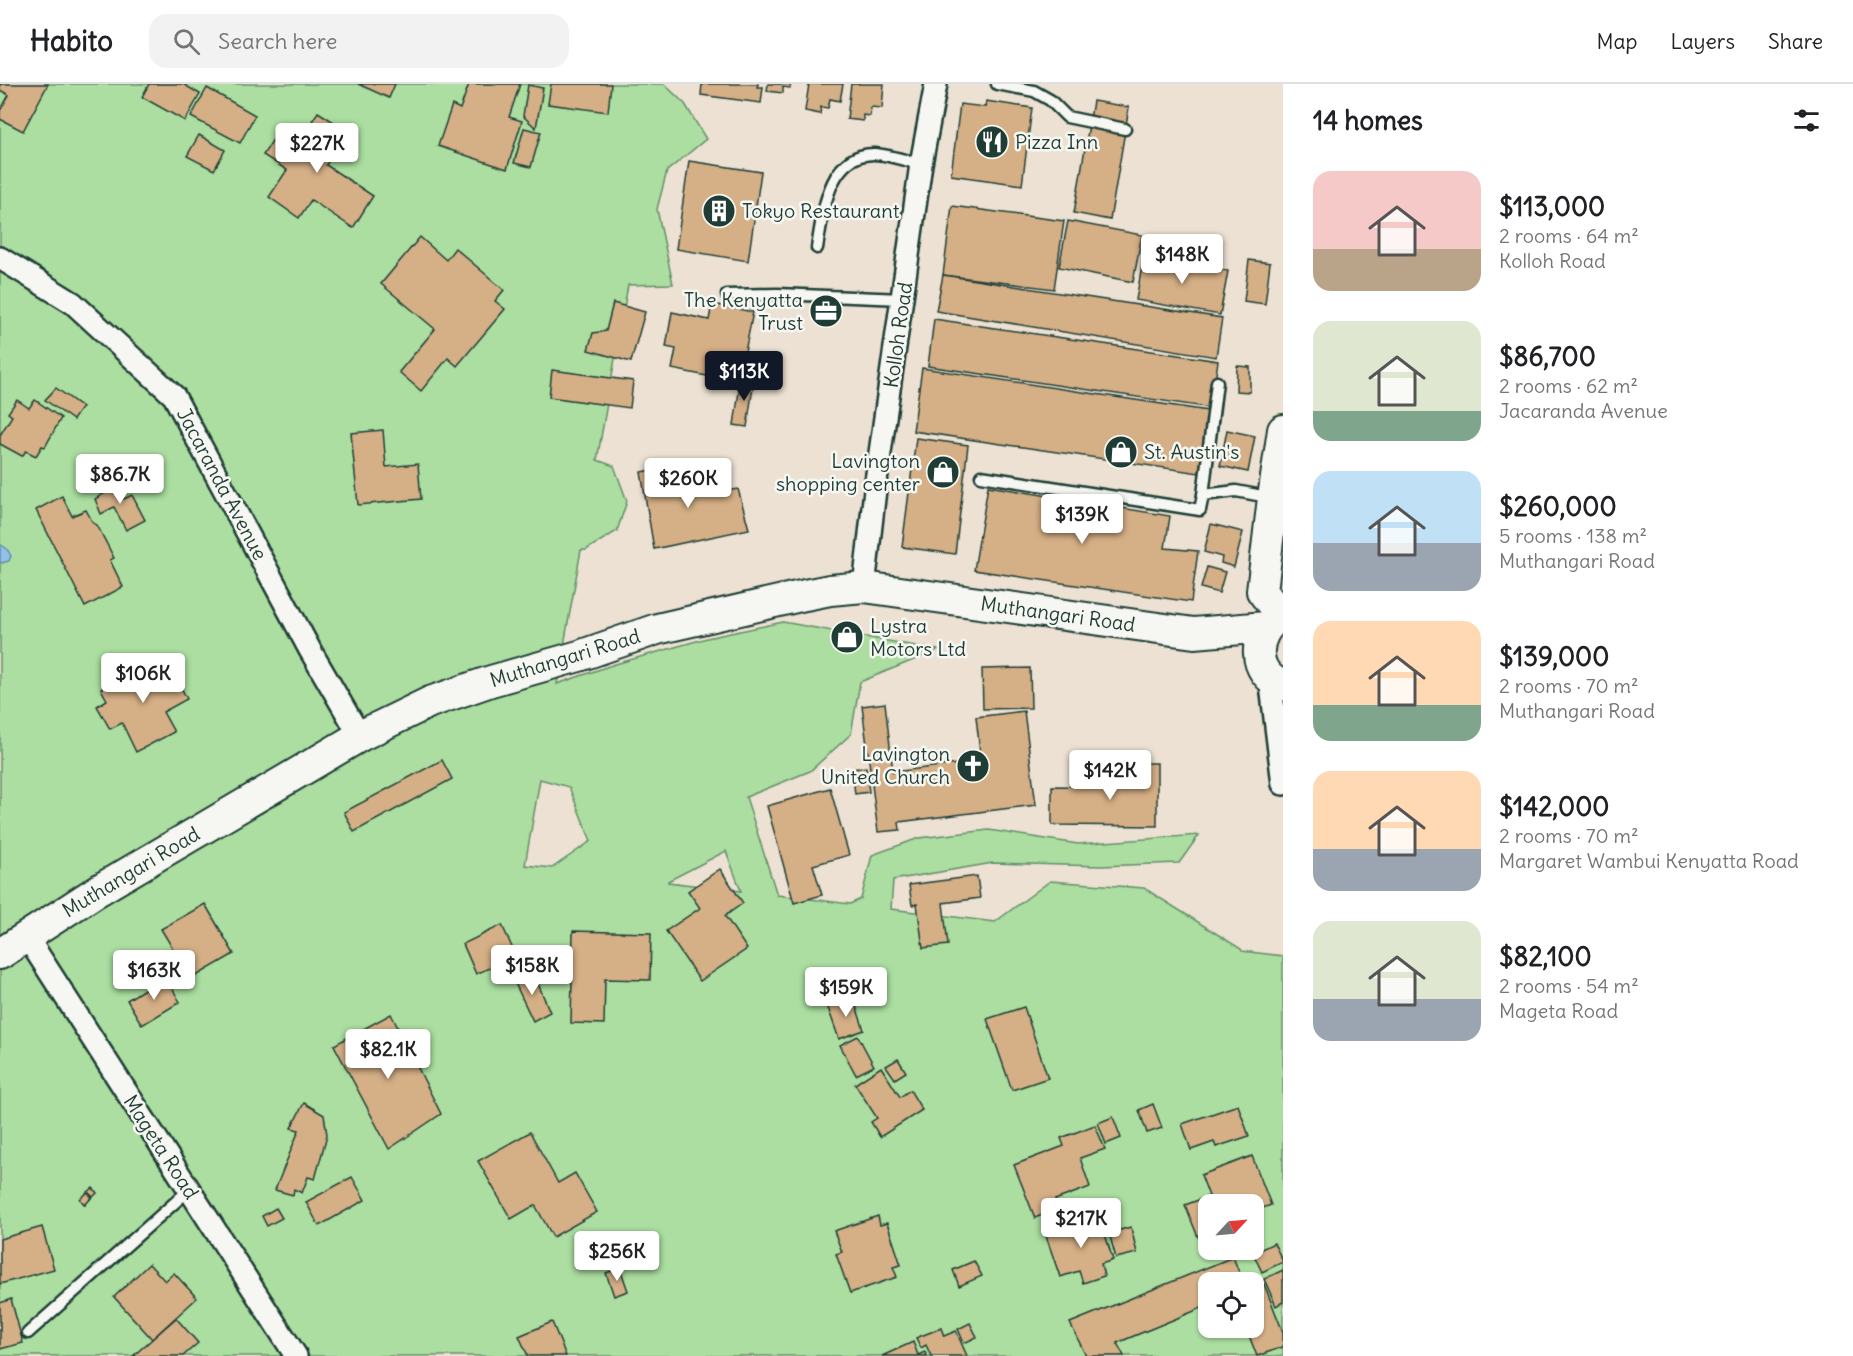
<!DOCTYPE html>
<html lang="en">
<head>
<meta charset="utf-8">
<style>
	body { margin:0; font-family:Delius,sans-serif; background:#f2f2f2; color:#202124; height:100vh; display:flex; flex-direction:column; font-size:22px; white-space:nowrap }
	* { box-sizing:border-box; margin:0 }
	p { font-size:20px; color:#757577 }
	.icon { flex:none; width:33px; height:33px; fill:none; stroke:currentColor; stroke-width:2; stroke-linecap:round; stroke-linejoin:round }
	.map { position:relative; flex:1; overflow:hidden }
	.side { display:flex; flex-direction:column; background:#fff; width:570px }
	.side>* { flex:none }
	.needle { width:39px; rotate:64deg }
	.buttons { position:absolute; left:1198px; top:1110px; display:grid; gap:12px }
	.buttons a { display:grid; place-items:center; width:66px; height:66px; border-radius:12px; background:#fff; box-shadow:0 2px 4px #0004; font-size:30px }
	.price { position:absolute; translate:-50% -51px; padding:0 14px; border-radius:6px; background:#fff; color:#222; font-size:20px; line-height:39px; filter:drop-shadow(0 2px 3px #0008) }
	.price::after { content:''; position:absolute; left:50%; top:36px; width:18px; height:14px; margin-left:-9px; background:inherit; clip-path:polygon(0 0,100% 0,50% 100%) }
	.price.on { background:#111827; color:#fff }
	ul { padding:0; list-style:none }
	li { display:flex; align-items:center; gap:18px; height:150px; padding:0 30px }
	li span { display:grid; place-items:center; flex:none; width:168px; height:120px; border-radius:18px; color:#555 }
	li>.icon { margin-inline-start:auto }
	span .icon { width:72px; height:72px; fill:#fffc; stroke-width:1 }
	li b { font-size:26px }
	h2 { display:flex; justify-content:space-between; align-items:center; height:72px; padding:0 30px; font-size:26px }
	header { display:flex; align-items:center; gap:36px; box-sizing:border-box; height:84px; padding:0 30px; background:#fff; border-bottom:2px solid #e0e0e0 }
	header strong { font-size:28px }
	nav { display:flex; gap:33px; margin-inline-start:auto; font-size:21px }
	.search { width:420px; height:54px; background:#f2f2f2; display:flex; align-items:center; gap:15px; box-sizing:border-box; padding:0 21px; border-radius:18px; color:#757577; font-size:22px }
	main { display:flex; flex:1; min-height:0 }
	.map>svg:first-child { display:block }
</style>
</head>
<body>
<header>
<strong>Habito</strong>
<div class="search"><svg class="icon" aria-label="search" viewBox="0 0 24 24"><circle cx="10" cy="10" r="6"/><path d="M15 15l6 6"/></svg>Search here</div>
<nav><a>Map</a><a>Layers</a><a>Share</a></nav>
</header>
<main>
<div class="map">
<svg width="1283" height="1272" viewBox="0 0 1283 1272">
	<rect width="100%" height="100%" fill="#ece1d2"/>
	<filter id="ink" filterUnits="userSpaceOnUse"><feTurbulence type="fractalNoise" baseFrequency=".0167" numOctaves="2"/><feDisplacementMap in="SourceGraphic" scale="12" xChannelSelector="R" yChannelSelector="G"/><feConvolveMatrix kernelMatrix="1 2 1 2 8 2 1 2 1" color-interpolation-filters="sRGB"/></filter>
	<g filter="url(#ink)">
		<path fill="#abdea0" stroke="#658e6a" stroke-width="1.5" fill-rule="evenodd" d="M0 0H664L685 20 706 55 667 87 657 125 673 200 628 201 597 376 614 382 627 417 617 447 586 466H581L557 600 612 581 707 554 783 538 938 566 860 598 851 650 810 687 746 713 777 811 850 820 861 815 872 771 919 754 989 746 1078 760 1199 751 1179 779 1101 782 993 779 893 796 891 825 995 838 1050 797 1144 804 1241 865 1242 867 1283 872V1272H0ZM540 695 569 703 591 757 552 784 525 781ZM726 767 741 807 668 798V797ZM1209 1120H1254V1166H1209ZM1209 1198H1254V1244H1209Z"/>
		<polygon fill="#91c0ec" stroke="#638ca2" stroke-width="1.5" points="0,460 7,465 11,472 9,477 2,479 0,478"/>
		<g fill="#d5af86" stroke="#1f3d34" stroke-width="1.5">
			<polygon points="0,0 48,0 23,47 0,35 0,27 9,11 0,6"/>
			<polygon points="149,0 183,0 200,10 185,37 142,13"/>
			<polygon points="358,0 395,0 389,14"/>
			<polygon points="469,0 520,0 509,33 522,37 507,85 438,62 452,21 460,25"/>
			<polygon points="551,0 611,0 608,28 548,20"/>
			<polygon points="702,0 758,0 757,3 763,3 761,19 701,11"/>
			<polygon points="768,0 791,0 790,4 783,3 783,9 767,7"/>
			<polygon points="809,0 843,0 840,17 830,15 828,24 821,23 820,30 805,27"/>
			<polygon points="851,0 884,0 882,24 871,23 870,32 863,31 863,37 847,35"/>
			<polygon points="528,1 543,4 536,44 523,32"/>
			<polygon points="207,4 255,31 240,59 191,33"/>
			<polygon points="986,17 1032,24 1022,101 951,91 960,20 985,23"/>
			<polygon points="1093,17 1129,23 1110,136 1074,129"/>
			<polygon points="318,28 348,47 326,81 373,112 353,144 311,116 299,134 269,113 287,86 263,71 274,54 293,66"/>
			<polygon points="524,44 541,48 531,83 514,79"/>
			<polygon points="199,51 225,66 214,86 187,72"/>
			<polygon points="689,77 761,88 748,177 676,165"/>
			<polygon points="952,122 1064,137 1054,205 943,191"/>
			<polygon points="1068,137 1142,151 1133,198 1059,183"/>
			<polygon points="420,153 446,176 455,164 504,206 495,217 505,225 457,282 448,274 421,307 399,288 435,245 381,200"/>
			<polygon points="1144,171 1228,187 1220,231 1136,216"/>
			<polygon points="1249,176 1270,179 1265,220 1244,217"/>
			<polygon points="943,191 1222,234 1216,273 936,227"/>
			<polygon points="613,219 645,228 631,278 588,266 593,249 606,247"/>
			<polygon points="712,220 753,228 744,273 732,271 727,296 672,285 676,265 666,263 672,228 709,236"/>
			<polygon points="934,235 1218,277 1211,324 928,282"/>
			<polygon points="1237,282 1250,283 1250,308 1236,307"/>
			<polygon points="922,284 1208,327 1199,389 913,347"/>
			<polygon points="552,286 633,297 630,324 549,313"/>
			<polygon points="741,294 754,296 747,343 734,341"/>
			<polygon points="56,304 82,323 73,336 45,316"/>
			<polygon points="17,316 29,324 35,316 61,334 45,363 42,362 36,372 26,367 22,372 0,360 0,351 12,332 8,329"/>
			<polygon points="383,346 386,383 418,380 421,415 358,421 351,349"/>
			<polygon points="1227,346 1255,352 1248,388 1220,382"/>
			<polygon points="916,354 968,361 955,470 902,463"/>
			<polygon points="688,379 693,413 738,405 749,445 654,465 641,388"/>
			<polygon points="115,396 124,415 132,411 145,436 126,446 114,423 101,430 95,415 105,409 102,402"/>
			<polygon points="988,402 1170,432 1165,464 1198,467 1191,518 974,486"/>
			<polygon points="62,412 72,432 86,426 93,439 97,441 114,474 110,476 123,503 85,523 36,426"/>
			<polygon points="1211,440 1243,448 1234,483 1221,479 1222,473 1204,468"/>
			<polygon points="1207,483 1225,488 1219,509 1201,504"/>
			<polygon points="167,577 187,615 163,628 174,648 136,668 122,639 110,645 97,622 107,616 101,605 141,584 144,589"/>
			<polygon points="1030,584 1031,624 983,625 982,585"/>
			<polygon points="885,619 893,688 981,677 976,633 1024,627 1036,721 899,738 900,746 878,748 862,622"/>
			<polygon points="442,676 452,695 354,748 344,728"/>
			<polygon points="1126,679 1157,679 1157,742 1052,741 1052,702 1126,703"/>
			<polygon points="866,683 869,708 855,710 852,685"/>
			<polygon points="830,704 849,771 813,781 822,811 794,819 767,722"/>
			<polygon points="720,785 743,819 725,832 747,865 700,897 666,847 700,824 688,807"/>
			<polygon points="977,792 980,814 943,819 948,861 923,864 917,820 912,821 909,801"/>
			<polygon points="205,820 234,870 191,895 161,845"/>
			<polygon points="502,841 516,872 476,890 463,860"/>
			<polygon points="573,847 651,849 650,896 605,895 604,940 571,939"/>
			<polygon points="533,888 550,928 533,937 514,897"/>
			<polygon points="165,892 180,918 142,941 127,916"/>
			<polygon points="850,893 855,906 826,916 822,903"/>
			<polygon points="853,913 864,946 839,955 827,921"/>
			<polygon points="1024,923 1048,994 1012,1006 987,935"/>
			<polygon points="391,930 441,1030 389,1065 334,961"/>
			<polygon points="858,952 874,982 856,991 840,961"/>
			<polygon points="898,975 906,988 895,995 886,982"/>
			<polygon points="881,983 900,1013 910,1006 922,1026 880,1053 871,1038 877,1034 855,1000"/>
			<polygon points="304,1019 324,1031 327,1051 315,1095 308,1093 302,1109 294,1105 293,1111 275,1106 299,1046 291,1044"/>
			<polygon points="1153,1020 1162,1044 1147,1049 1139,1026"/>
			<polygon points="1238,1021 1249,1052 1216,1063 1214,1058 1191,1066 1182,1040"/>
			<polygon points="1113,1033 1121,1054 1106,1060 1098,1039"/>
			<polygon points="1095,1041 1105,1065 1080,1074 1090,1103 1055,1116 1059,1124 1035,1134 1014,1081 1064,1062 1061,1054"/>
			<polygon points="530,1048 558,1099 575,1089 597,1128 553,1153 535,1121 511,1135 478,1077"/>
			<polygon points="1252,1072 1271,1121 1254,1127 1254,1120 1209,1120 1209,1148 1198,1153 1185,1121 1209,1112 1201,1091"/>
			<polygon points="352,1093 365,1116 319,1142 306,1118"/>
			<polygon points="93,1104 97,1109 93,1113 88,1108"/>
			<polygon points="87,1109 92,1113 85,1121 80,1115"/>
			<polygon points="276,1124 282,1134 267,1142 262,1132"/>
			<polygon points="1099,1131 1113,1176 1101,1180 1104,1192 1083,1199 1079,1187 1060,1193 1045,1149"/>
			<polygon points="878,1132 880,1141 887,1139 901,1181 893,1183 897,1193 850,1209 836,1170 842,1168 834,1147"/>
			<polygon points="42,1143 54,1185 0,1200 0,1155"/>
			<polygon points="1131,1143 1137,1169 1116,1174 1109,1149"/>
			<polygon points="1274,1159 1283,1178 1262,1188 1253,1169"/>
			<polygon points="1233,1173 1243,1198 1209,1198 1209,1221 1117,1259 1124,1272 1086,1272 1070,1239"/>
			<polygon points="974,1177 982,1192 959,1202 953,1186"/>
			<polygon points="149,1180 165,1197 174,1189 197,1214 152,1255 114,1213"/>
			<polygon points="620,1184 628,1207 614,1212 606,1189"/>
			<polygon points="1283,1186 1283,1218 1276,1222 1264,1195"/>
			<polygon points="1264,1200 1283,1248 1283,1263 1257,1272 1246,1244 1254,1244 1254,1203"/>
			<polygon points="11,1215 23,1259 0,1265 0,1219"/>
			<polygon points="176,1234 198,1259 183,1272 133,1272"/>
			<polygon points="552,1238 566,1272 528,1272 519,1252"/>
			<polygon points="970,1239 977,1253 964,1259 958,1245"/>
			<polygon points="941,1244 944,1252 956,1247 967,1272 931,1272 926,1261 921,1264 916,1254"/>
			<polygon points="913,1258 918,1271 925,1268 927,1272 882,1272"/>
		</g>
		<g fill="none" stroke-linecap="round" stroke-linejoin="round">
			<g stroke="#1f3d34" stroke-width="15">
				<g id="lane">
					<polyline points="997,0 1034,7 1050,16 1067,33 1125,45"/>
					<path d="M817 164C823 129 828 69 875 70 890 71 907 77 921 80"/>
					<polyline points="727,211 777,210 903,215"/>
					<polyline points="981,392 1200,426 1203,411 1236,407 1273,414"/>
					<polyline points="1203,411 1217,298"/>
					<polyline points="28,1249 189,1106"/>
				</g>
			</g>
			<g stroke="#1f3d34" stroke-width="26">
				<g id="street">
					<polyline points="0,174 73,219 174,312 310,566 360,652"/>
					<polyline points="864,503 876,397 921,80 936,0"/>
					<polyline points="1270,593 1283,700"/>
					<polyline points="27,853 296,1272"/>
				</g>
			</g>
			<g stroke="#1f3d34" stroke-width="34">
				<g id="secondary">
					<polyline points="1281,532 1262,507 1273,414 1283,346"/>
					<path d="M1279 533C1252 549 1251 590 1283 601"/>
					<polyline points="0,870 97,807 311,681 360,652 430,618 491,597 579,572 657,545 805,511 830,506 864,503 1194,549 1266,543"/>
				</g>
			</g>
			<use href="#lane" stroke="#f6f6f2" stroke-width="10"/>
			<use href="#street" stroke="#f6f6f2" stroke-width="21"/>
			<use href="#secondary" stroke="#f6f6f2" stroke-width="30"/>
		</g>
	</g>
	<defs>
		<g id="restaurant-disc" transform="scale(1.725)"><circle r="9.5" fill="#1f3d34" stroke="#f6f6f2"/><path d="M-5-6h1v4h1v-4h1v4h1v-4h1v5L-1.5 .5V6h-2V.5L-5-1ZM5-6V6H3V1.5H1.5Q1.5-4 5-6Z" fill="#fff"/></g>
		<g id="building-disc" transform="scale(1.725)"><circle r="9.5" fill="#1f3d34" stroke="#f6f6f2"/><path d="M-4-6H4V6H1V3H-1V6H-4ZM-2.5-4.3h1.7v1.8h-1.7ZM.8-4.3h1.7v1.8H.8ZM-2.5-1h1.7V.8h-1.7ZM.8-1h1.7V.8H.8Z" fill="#fff"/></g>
		<g id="office-disc" transform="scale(1.725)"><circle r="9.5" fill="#1f3d34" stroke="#f6f6f2"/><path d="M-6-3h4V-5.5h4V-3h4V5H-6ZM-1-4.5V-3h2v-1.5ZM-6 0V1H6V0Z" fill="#fff"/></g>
		<g id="shop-disc" transform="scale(1.725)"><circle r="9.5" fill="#1f3d34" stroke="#f6f6f2"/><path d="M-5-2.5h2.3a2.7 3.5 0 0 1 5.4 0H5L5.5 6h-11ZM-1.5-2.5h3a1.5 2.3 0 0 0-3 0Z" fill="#fff"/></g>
		<g id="church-disc" transform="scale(1.725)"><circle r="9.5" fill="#1f3d34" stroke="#f6f6f2"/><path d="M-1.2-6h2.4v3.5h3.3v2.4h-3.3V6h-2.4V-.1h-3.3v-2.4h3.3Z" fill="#fff"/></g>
	</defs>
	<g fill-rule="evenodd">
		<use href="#restaurant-disc" x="992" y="58"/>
		<use href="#building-disc" x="719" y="127"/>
		<use href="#office-disc" x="826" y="227"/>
		<use href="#shop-disc" x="1121" y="368"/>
		<use href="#shop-disc" x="943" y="388"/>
		<use href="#shop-disc" x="847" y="553"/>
		<use href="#church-disc" x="973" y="682"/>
	</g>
	<g text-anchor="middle" stroke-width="5" stroke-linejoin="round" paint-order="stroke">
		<g font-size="20" fill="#1f3d34" stroke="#f6f6f2" text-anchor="start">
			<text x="1015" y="65">Pizza Inn</text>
			<text x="742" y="134">Tokyo Restaurant</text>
			<text x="803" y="223" text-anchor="end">The Kenyatta<tspan x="803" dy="23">Trust</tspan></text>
			<text x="1144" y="375">St. Austin's</text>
			<text x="920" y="384" text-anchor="end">Lavington<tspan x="920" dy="23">shopping center</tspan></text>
			<text x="870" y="549">Lystra<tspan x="870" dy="23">Motors Ltd</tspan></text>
			<text x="950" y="677" text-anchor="end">Lavington<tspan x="950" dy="23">United Church</tspan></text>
		</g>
		<g font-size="20" fill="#1f3d34" stroke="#f6f6f2">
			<text transform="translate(898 251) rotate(-82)" y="7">Kolloh Road</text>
			<text transform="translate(222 400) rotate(62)" y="7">Jacaranda Avenue</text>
			<text transform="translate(1058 530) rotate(8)" y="7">Muthangari Road</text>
			<text transform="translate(565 574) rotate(-17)" y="7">Muthangari Road</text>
			<text transform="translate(131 788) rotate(-31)" y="7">Muthangari Road</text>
			<text transform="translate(161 1063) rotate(57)" y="7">Mageta Road</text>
		</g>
	</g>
</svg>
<div class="buttons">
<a><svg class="needle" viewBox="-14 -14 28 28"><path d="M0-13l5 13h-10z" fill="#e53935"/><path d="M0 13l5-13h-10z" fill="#757577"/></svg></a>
<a><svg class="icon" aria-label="locate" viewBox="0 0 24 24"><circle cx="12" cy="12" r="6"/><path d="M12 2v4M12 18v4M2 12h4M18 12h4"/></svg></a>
</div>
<b class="price" style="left:317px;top:90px">$227K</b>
<b class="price" style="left:1182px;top:201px">$148K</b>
<b class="price on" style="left:744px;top:318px">$113K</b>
<b class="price" style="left:120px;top:421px">$86.7K</b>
<b class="price" style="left:688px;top:425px">$260K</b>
<b class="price" style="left:1082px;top:461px">$139K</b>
<b class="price" style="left:143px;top:620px">$106K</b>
<b class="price" style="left:1110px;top:717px">$142K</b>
<b class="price" style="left:532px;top:912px">$158K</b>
<b class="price" style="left:154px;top:917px">$163K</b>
<b class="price" style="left:846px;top:934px">$159K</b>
<b class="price" style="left:388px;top:996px">$82.1K</b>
<b class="price" style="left:1081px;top:1165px">$217K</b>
<b class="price" style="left:617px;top:1198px">$256K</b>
</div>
<section class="side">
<h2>14 homes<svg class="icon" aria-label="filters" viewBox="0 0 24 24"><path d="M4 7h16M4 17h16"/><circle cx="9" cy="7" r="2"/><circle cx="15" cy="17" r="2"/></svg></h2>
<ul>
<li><span style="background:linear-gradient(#f6c9c9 65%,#b9a48a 0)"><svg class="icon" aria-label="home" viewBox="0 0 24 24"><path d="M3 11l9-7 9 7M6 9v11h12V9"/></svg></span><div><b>$113,000</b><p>2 rooms · 64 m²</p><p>Kolloh Road</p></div></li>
<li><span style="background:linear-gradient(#dfe7d0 75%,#7fa58c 0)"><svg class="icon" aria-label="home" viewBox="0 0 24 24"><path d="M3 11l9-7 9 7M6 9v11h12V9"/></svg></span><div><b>$86,700</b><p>2 rooms · 62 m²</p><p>Jacaranda Avenue</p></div></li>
<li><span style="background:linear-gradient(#bfe0f5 60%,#9aa5b1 0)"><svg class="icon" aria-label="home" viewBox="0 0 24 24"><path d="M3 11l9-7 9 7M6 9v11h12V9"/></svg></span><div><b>$260,000</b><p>5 rooms · 138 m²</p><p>Muthangari Road</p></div></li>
<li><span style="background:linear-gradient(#ffd9b3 70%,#7fa58c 0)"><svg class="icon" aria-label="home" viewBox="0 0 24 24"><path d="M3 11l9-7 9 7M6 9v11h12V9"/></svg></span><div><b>$139,000</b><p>2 rooms · 70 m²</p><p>Muthangari Road</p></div></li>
<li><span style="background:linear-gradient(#ffd9b3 65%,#9aa5b1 0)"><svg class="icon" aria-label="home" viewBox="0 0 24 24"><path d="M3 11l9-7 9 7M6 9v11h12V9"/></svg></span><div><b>$142,000</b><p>2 rooms · 70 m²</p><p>Margaret Wambui Kenyatta Road</p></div></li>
<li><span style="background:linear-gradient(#dfe7d0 65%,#9aa5b1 0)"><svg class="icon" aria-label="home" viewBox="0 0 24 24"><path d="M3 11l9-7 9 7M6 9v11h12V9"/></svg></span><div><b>$82,100</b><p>2 rooms · 54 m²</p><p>Mageta Road</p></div></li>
</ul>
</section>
</main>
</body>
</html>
